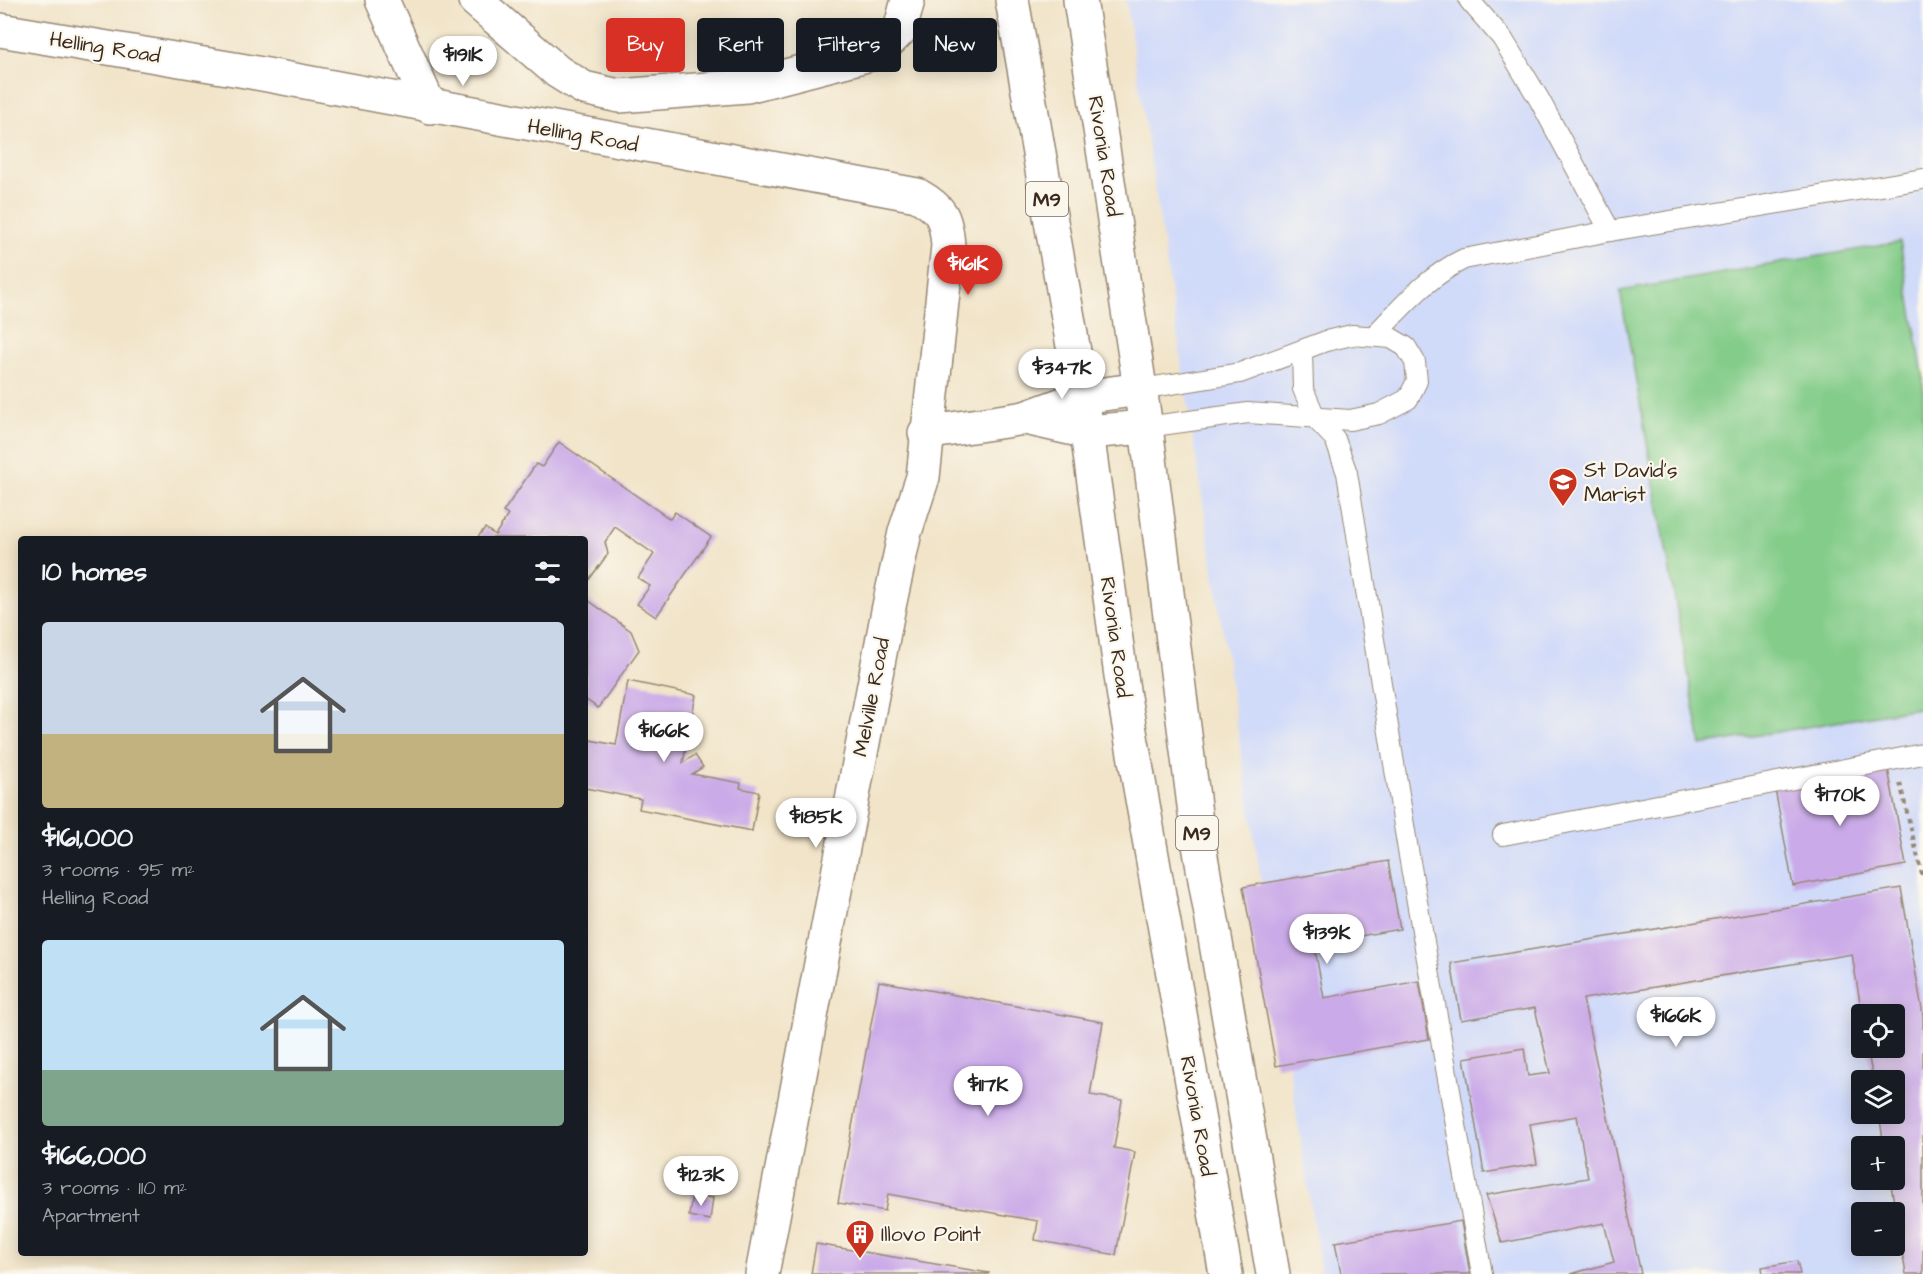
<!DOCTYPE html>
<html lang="en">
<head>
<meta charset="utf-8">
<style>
	body { margin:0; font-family:"Architects Daughter",sans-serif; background:#20242c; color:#f1f3f6; height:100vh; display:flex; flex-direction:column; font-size:22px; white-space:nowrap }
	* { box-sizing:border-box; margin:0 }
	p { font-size:20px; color:#9ea1a6 }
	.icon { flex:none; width:33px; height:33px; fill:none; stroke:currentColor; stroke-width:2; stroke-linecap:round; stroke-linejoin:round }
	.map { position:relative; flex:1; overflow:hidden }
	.panel { position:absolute; left:18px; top:536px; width:570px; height:720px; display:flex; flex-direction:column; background:#171b24; border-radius:6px; box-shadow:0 3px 15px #0003 }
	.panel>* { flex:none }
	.hud { position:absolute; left:606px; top:18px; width:570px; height:54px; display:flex; gap:12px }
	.fabs { position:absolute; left:1851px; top:1004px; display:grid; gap:12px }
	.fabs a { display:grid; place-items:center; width:54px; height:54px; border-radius:6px; background:#171b24; box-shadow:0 3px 15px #0003; font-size:30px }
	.price { position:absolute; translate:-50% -51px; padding:0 14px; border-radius:21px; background:#fff; color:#222; font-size:20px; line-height:39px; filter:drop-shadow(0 2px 3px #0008) }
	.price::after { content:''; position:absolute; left:50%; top:36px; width:18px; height:14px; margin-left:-9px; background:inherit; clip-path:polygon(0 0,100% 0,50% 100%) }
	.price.selected { background:#d93025; color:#fff }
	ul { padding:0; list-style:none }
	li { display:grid; align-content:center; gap:12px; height:318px; padding:0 24px }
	li span { display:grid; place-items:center; height:186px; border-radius:6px; color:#555 }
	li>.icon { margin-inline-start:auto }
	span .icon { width:108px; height:108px; fill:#fffc; stroke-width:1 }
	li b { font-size:26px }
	h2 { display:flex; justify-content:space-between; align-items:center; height:72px; padding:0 24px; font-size:26px }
	.pill { padding:0 21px; border-radius:6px; background:#171b24; box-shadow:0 3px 15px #0003; font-size:21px; line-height:54px }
	.pill.selected { background:#d93025; color:#fff }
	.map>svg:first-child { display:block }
</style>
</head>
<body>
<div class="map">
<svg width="1923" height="1274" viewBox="0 0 1923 1274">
	<rect width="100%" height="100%" fill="#fbf7ec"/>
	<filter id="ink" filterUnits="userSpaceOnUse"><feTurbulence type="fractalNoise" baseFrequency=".0167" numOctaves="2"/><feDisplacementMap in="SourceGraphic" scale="12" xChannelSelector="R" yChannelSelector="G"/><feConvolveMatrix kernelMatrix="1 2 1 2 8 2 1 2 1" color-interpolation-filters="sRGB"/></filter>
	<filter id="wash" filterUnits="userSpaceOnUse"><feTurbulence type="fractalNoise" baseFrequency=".008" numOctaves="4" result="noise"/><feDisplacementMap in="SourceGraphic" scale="24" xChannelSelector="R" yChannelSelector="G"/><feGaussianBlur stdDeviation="1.35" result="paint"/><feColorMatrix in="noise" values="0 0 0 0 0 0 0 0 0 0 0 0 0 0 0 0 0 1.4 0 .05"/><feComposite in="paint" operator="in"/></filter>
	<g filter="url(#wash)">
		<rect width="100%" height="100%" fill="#f1e4c9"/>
		<path fill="#d0daf9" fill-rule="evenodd" d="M1126 0H1923V1274H1321ZM1862 1014H1894V1047H1862ZM1862 1080H1894V1113H1862ZM1862 1146H1894V1179H1862ZM1862 1212H1894V1245H1862Z"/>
		<polygon fill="#83cc89" stroke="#5f7b54" stroke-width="1.5" points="1900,242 1923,375 1923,707 1701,745 1620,291"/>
		<g id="blocks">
			<g fill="#caaae8">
				<polygon points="559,442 670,519 675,512 711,537 656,617 637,604 650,586 638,578 654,554 615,527 605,542 608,554 585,585 585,538 477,538 485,528 495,535 508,515 503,512 536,464 542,467"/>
				<polygon points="585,598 631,631 639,650 598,708 585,699"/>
				<polygon points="628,681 696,695 683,763 695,755 703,767 692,774 741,783 740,788 759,792 752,831 639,809 641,799 585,788 585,739 616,745"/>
				<polygon points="1888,769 1906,865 1793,886 1775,789"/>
				<polygon points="1388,861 1400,929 1314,944 1324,998 1419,981 1429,1039 1276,1066 1243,887"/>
				<polygon points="1901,888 1923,1015 1923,1274 1906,1274 1890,1179 1894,1179 1894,1146 1884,1146 1879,1113 1894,1113 1894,1080 1873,1080 1867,1047 1894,1047 1894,1014 1862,1014 1852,954 1583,999 1641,1274 1571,1274 1614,1262 1604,1223 1502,1243 1486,1195 1588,1178 1577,1116 1530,1124 1537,1164 1484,1173 1464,1058 1524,1048 1528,1076 1550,1073 1535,1008 1461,1020 1451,963"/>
				<polygon points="879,981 1103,1022 1090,1095 1122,1100 1114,1148 1135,1152 1116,1255 1035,1240 1038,1221 888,1194 885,1211 838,1203"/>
				<polygon points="692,1195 713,1198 710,1220 689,1216"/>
				<polygon points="1461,1221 1470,1274 1341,1274 1335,1242"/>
				<polygon points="816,1244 989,1273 988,1274 811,1274"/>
				<polygon points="1797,1261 1800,1274 1763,1274 1762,1267"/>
			</g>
		</g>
	</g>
	<g filter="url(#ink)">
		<use href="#blocks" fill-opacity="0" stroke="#968774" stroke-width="1.5"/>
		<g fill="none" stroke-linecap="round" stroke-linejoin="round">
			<g stroke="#968774" stroke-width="22">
				<g id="lane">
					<polyline points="1469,0 1502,38 1539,99 1610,231"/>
					<path d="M1375 335C1403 306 1428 276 1464 259L1610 231 1923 179"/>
					<polyline points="1302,351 1303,389 1316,419 1335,439 1347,473 1408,850 1482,1274"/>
					<polyline points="1141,389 1240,373 1326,341 1352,335 1391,338 1406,347 1415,362 1417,381 1408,399 1379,414 1350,420 1248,413 1146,427"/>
					<polyline points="1503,835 1923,754"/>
				</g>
			</g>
			<g stroke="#968774" stroke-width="36">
				<g id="street">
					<polyline points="382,0 430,107"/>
					<polyline points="475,0 558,72 584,88 619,96 747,86 878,52 900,30 908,0"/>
					<path d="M0 30 240 70 917 195C942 209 946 217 948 246L923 477 905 532 888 611 762 1274"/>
					<polyline points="1025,418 1087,432 1146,427"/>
					<polyline points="925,433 1025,418 1082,397 1141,389"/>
				</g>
			</g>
			<g stroke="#968774" stroke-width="36">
				<g id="primary">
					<polyline points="1012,0 1082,397 1124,697 1226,1274"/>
					<polyline points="1080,0 1146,427 1199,845 1273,1274"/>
				</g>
			</g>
			<polyline stroke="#968774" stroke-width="4" stroke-dasharray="4.5 4.5" stroke-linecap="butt" points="1900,783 1923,879"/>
			<use href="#lane" stroke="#fff" stroke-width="20"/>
			<use href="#street" stroke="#fff" stroke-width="33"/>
			<use href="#primary" stroke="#fff" stroke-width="33"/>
		</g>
	</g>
	<defs>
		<g id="school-pin" transform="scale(1.5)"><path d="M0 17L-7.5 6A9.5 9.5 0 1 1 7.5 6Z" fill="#c8321e" stroke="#fbf7ec"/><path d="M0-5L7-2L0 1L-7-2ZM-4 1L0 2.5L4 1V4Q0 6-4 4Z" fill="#fff"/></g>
		<g id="building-pin" transform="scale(1.5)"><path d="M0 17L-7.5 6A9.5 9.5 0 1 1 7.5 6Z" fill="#c8321e" stroke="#fbf7ec"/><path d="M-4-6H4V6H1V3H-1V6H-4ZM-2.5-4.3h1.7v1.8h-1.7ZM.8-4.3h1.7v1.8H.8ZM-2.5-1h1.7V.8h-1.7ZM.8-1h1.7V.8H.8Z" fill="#fff"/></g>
	</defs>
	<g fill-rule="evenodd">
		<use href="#school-pin" x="1563" y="482"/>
		<use href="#building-pin" x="860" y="1234"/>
	</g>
	<g text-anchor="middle" stroke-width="4.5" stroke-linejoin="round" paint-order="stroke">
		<g fill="#fbf7ec" stroke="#75685c" stroke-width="1.5">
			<rect x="1026" y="182" width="42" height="34" rx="4.5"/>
			<rect x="1176" y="816" width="42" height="34" rx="4.5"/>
		</g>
		<g font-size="20" font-weight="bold" fill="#3b2a1e">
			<text x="1047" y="206">M9</text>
			<text x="1197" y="840">M9</text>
		</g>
		<g font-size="21" fill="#3b2a1e" stroke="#fbf7ec">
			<text transform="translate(105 47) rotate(9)" y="7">Helling Road</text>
			<text transform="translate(583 135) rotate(10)" y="7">Helling Road</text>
			<text transform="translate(1105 156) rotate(81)" y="7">Rivonia Road</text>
			<text transform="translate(1116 637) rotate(82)" y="7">Rivonia Road</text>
			<text transform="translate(871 697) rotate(-79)" y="7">Melville Road</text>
			<text transform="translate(1198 1116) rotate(80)" y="7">Rivonia Road</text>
		</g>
		<g font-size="21" fill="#3b2a1e" stroke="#fbf7ec" text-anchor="start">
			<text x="1584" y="477">St David's<tspan x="1584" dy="24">Marist</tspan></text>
			<text x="881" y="1241">Illovo Point</text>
		</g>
	</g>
</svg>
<div class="fabs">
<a><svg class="icon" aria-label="locate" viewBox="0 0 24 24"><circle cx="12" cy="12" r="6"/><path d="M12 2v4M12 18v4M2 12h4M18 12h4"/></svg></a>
<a><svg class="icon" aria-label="layers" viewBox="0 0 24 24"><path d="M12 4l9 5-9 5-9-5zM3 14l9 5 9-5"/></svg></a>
<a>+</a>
<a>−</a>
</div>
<b class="price" style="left:463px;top:87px">$191K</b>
<b class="price selected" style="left:968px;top:296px">$161K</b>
<b class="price" style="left:1062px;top:400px">$347K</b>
<b class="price" style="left:664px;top:763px">$166K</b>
<b class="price" style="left:1840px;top:827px">$170K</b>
<b class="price" style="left:816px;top:849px">$185K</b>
<b class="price" style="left:1327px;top:965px">$139K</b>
<b class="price" style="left:1676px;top:1048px">$166K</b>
<b class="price" style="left:988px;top:1117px">$117K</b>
<b class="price" style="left:701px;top:1207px">$123K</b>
<div class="hud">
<a class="pill selected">Buy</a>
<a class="pill">Rent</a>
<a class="pill">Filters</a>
<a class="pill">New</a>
</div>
<section class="panel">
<h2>10 homes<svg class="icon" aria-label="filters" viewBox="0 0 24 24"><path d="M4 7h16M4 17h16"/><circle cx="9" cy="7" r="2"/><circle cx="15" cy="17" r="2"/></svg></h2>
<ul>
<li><span style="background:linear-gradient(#c9d6e8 60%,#c2b280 0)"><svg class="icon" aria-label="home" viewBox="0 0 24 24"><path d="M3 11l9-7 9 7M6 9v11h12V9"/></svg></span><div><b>$161,000</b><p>3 rooms · 95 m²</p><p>Helling Road</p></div></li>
<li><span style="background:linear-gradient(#bfe0f5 70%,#7fa58c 0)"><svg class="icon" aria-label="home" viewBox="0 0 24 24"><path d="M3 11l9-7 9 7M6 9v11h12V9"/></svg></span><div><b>$166,000</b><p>3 rooms · 110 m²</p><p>Apartment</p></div></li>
</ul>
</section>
</div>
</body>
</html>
